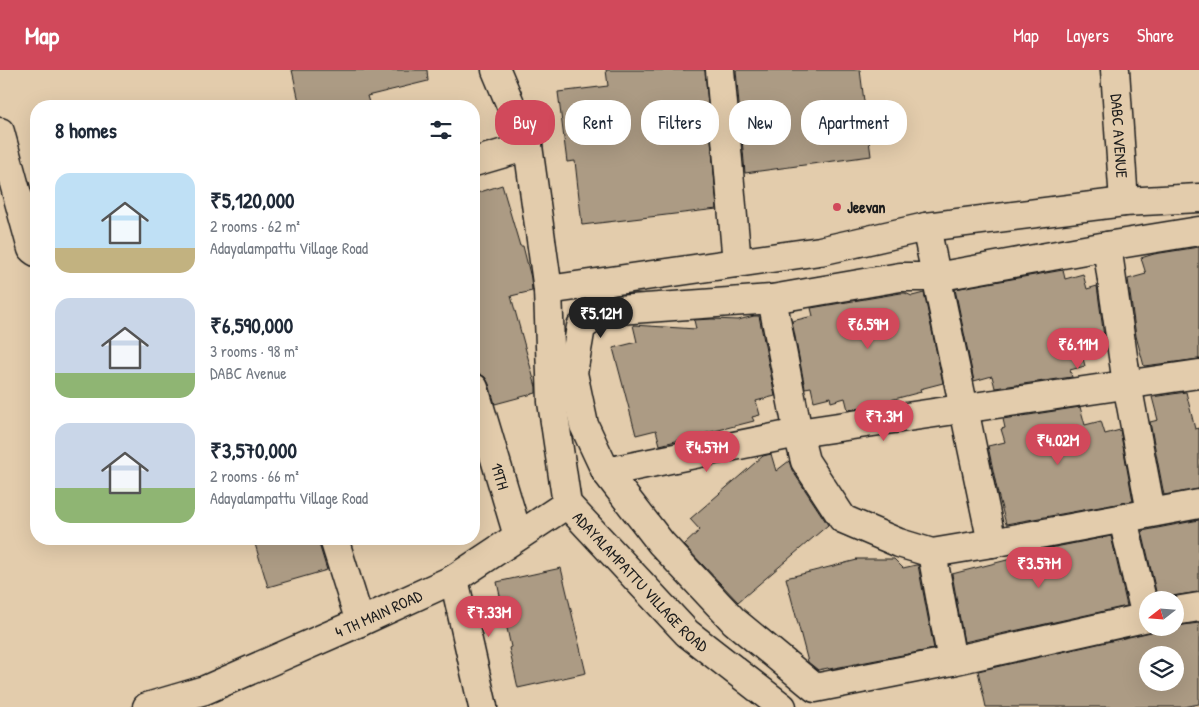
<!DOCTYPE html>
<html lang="en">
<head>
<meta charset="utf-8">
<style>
	body { margin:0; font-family:"Patrick Hand",sans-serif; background:#f6f6f7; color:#1f2937; height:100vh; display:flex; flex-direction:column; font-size:19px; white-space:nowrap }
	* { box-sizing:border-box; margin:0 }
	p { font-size:16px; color:#747a83 }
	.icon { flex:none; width:28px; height:28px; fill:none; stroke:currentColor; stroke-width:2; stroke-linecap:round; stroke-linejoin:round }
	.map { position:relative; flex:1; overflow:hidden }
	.details { position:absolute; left:30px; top:30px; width:450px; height:445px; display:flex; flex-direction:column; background:#fff; border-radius:20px; box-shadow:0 5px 20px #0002 }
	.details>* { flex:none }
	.guide { position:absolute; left:495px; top:30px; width:475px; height:45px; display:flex; gap:10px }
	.needle { width:32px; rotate:253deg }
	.controls { position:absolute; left:1139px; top:521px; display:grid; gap:10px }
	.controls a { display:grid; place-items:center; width:45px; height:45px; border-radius:50%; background:#fff; box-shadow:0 5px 20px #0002; font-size:25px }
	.price { position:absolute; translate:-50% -42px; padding:0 11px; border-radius:18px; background:#d1495b; color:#fff; font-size:16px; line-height:32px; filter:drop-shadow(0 1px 2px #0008) }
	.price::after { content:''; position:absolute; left:50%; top:30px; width:15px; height:11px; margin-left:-8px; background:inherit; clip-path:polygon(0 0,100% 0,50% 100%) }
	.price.current { background:#222; color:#fff }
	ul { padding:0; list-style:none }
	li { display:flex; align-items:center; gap:15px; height:125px; padding:0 25px }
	li span { display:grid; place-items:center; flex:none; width:140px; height:100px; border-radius:15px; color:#555 }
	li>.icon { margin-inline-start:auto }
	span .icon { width:60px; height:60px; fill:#fffc; stroke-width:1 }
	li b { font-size:21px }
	h2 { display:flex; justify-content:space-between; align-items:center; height:60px; padding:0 25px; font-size:21px }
	.pill { padding:0 18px; border-radius:20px; background:#fff; box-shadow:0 5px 20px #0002; font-size:18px; line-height:45px }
	.pill.current { background:#d1495b; color:#fff }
	header { display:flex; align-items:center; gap:30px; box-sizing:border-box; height:70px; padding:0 25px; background:#d1495b; color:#fff }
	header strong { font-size:24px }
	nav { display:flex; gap:28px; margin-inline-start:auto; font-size:18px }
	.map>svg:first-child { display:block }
</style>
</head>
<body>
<header>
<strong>Map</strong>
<nav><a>Map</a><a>Layers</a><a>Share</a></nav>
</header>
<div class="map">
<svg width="1199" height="637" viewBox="0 0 1199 637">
	<rect width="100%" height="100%" fill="#e3ccac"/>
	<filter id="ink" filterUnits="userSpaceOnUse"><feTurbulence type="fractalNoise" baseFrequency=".02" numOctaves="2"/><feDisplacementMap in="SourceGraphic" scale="10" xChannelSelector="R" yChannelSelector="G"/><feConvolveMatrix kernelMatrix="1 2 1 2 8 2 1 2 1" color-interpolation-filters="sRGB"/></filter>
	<g filter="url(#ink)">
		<g fill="#ac9b84" stroke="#1c1c1c" fill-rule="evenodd">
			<polygon points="292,0 427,0 428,11 367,26 370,36 300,36"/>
			<polygon points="606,0 705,0 717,139 582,155 575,91 567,92 558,22 608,16"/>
			<polygon points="736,0 860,0 871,86 745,103"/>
			<polygon points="502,115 520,176 523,176 531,208 532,221 511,226 536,317 536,323 495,334 489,314 485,307 478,303 474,303 474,124"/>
			<polygon points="1199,177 1199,289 1144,296 1136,266 1128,209 1146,204 1141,188 1154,184"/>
			<polygon points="1063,200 1065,209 1083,204 1087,219 1097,216 1105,274 1081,281 1085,296 1070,300 1072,307 995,318 992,306 974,311 955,219"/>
			<polygon points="901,223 905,223 912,226 924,223 943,313 920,319 921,322 860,338 848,340 845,328 831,332 830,327 814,331 811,317 805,318 792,251 813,246 811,238"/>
			<polygon points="754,246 759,246 775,326 756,331 760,345 752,347 754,351 660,375 656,360 636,365 613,278 637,272 633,255 696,259 694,250 712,249 738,250"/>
			<polygon points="1186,322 1195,359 1199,358 1199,419 1164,425 1150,352 1158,350 1152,327"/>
			<polygon points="1080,337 1085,355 1101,351 1105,364 1120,360 1133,431 1006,454 998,424 988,376 1005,372 1001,359 1005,358 1003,349"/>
			<polygon points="771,384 776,401 789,391 792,400 828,455 738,532 684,475 700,460 690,449 763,386"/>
			<polygon points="1199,450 1199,522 1172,526 1164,530 1158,530 1142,461"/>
			<polygon points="1111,466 1127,536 964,572 952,504 1015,488 1015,485"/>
			<polygon points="276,469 319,469 319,474 327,500 268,517 255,474"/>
			<polygon points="856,489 894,489 903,498 916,495 918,495 934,579 829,599 828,598 818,600 808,592 786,508 857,490"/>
			<polygon points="561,498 586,603 518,618 509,578 511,577 497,512"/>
			<path d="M1199 553V634L1184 637H986L978 601 1151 562 1159 558H1175V556ZM1148 585H1175V612H1148Z"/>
		</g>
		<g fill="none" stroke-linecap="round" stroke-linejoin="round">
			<g stroke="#1c1c1c" stroke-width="31">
				<g id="minor">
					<path id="s1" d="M496 0 528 76 548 220 552 332 567 434 687 563 782 637"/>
					<polyline points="720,0 737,193"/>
					<path id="s2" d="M1115 0 1124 132"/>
					<polyline points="0,62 32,179 36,182"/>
					<polyline points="474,92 528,76"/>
					<polyline points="926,157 992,473 1199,434"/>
					<polyline points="1107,176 1127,314 1151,442"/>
					<polyline points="548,220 820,181 926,157 1124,132 1199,128"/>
					<polyline points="772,229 798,363 805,391 843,449 899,473 932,483 992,473"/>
					<path id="s3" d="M474 318 518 466"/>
					<polyline points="606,402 798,363 1199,304"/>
					<polyline points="1123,449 1146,547"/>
					<polyline points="334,469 360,552"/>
					<polyline points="932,483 952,591 815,618 734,551 661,473 606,402 584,355 573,303 581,257 604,241 772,229 900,207 936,207 1107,176 1199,161"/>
					<polyline points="454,509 483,637"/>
					<polyline points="1175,541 1199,537"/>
					<polyline points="952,591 1148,547"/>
					<path id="s4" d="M147 637 205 620 360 552 454 509 567 434"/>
				</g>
			</g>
			<use href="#minor" stroke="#e3ccac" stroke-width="28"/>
		</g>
	</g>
	<circle fill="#d1495b" stroke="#e3ccac" stroke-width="2" cx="837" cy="137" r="5"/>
	<g text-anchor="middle" stroke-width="4" stroke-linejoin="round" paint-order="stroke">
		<g font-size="16" fill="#1c1c1c" stroke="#e3ccac">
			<text dy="6" stroke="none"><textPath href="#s2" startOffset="66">DABC AVENUE</textPath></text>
			<text dy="6" stroke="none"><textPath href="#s3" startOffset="92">19TH</textPath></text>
			<text dy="6" stroke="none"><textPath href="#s1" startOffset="550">ADAYALAMPATTU VILLAGE ROAD</textPath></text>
			<text dy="6" stroke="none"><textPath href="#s4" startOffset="250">4 TH MAIN ROAD</textPath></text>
		</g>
		<g font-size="16" font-weight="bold" fill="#1c1c1c" stroke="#e3ccac" text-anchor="start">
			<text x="847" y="143">Jeevan</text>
		</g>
	</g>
</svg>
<div class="controls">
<a><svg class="needle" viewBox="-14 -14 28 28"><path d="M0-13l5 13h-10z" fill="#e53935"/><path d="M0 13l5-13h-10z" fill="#747a83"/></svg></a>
<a><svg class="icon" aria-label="layers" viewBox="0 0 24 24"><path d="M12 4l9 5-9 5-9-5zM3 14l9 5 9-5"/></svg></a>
</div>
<b class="price current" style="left:601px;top:269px">₹5.12M</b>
<b class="price" style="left:868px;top:280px">₹6.59M</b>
<b class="price" style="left:1078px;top:300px">₹6.11M</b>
<b class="price" style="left:884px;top:372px">₹7.3M</b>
<b class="price" style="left:1058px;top:396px">₹4.02M</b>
<b class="price" style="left:707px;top:403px">₹4.57M</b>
<b class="price" style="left:1039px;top:519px">₹3.57M</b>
<b class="price" style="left:489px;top:568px">₹7.33M</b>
<div class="guide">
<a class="pill current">Buy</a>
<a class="pill">Rent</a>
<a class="pill">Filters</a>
<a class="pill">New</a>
<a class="pill">Apartment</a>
</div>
<section class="details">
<h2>8 homes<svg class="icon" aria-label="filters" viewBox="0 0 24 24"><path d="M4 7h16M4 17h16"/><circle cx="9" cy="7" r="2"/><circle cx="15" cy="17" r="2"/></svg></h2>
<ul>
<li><span style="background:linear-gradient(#bfe0f5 75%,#c2b280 0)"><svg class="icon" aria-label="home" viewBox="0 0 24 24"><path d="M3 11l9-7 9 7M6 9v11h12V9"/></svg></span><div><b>₹5,120,000</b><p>2 rooms · 62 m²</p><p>Adayalampattu Village Road</p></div></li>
<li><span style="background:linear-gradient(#c9d6e8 75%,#8fb573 0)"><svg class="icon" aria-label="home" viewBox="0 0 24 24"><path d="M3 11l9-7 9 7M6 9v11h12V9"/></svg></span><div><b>₹6,590,000</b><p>3 rooms · 98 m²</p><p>DABC Avenue</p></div></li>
<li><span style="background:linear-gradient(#c9d6e8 65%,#8fb573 0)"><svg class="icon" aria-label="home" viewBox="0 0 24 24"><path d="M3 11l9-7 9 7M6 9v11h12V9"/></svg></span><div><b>₹3,570,000</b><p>2 rooms · 66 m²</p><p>Adayalampattu Village Road</p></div></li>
</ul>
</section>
</div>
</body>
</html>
